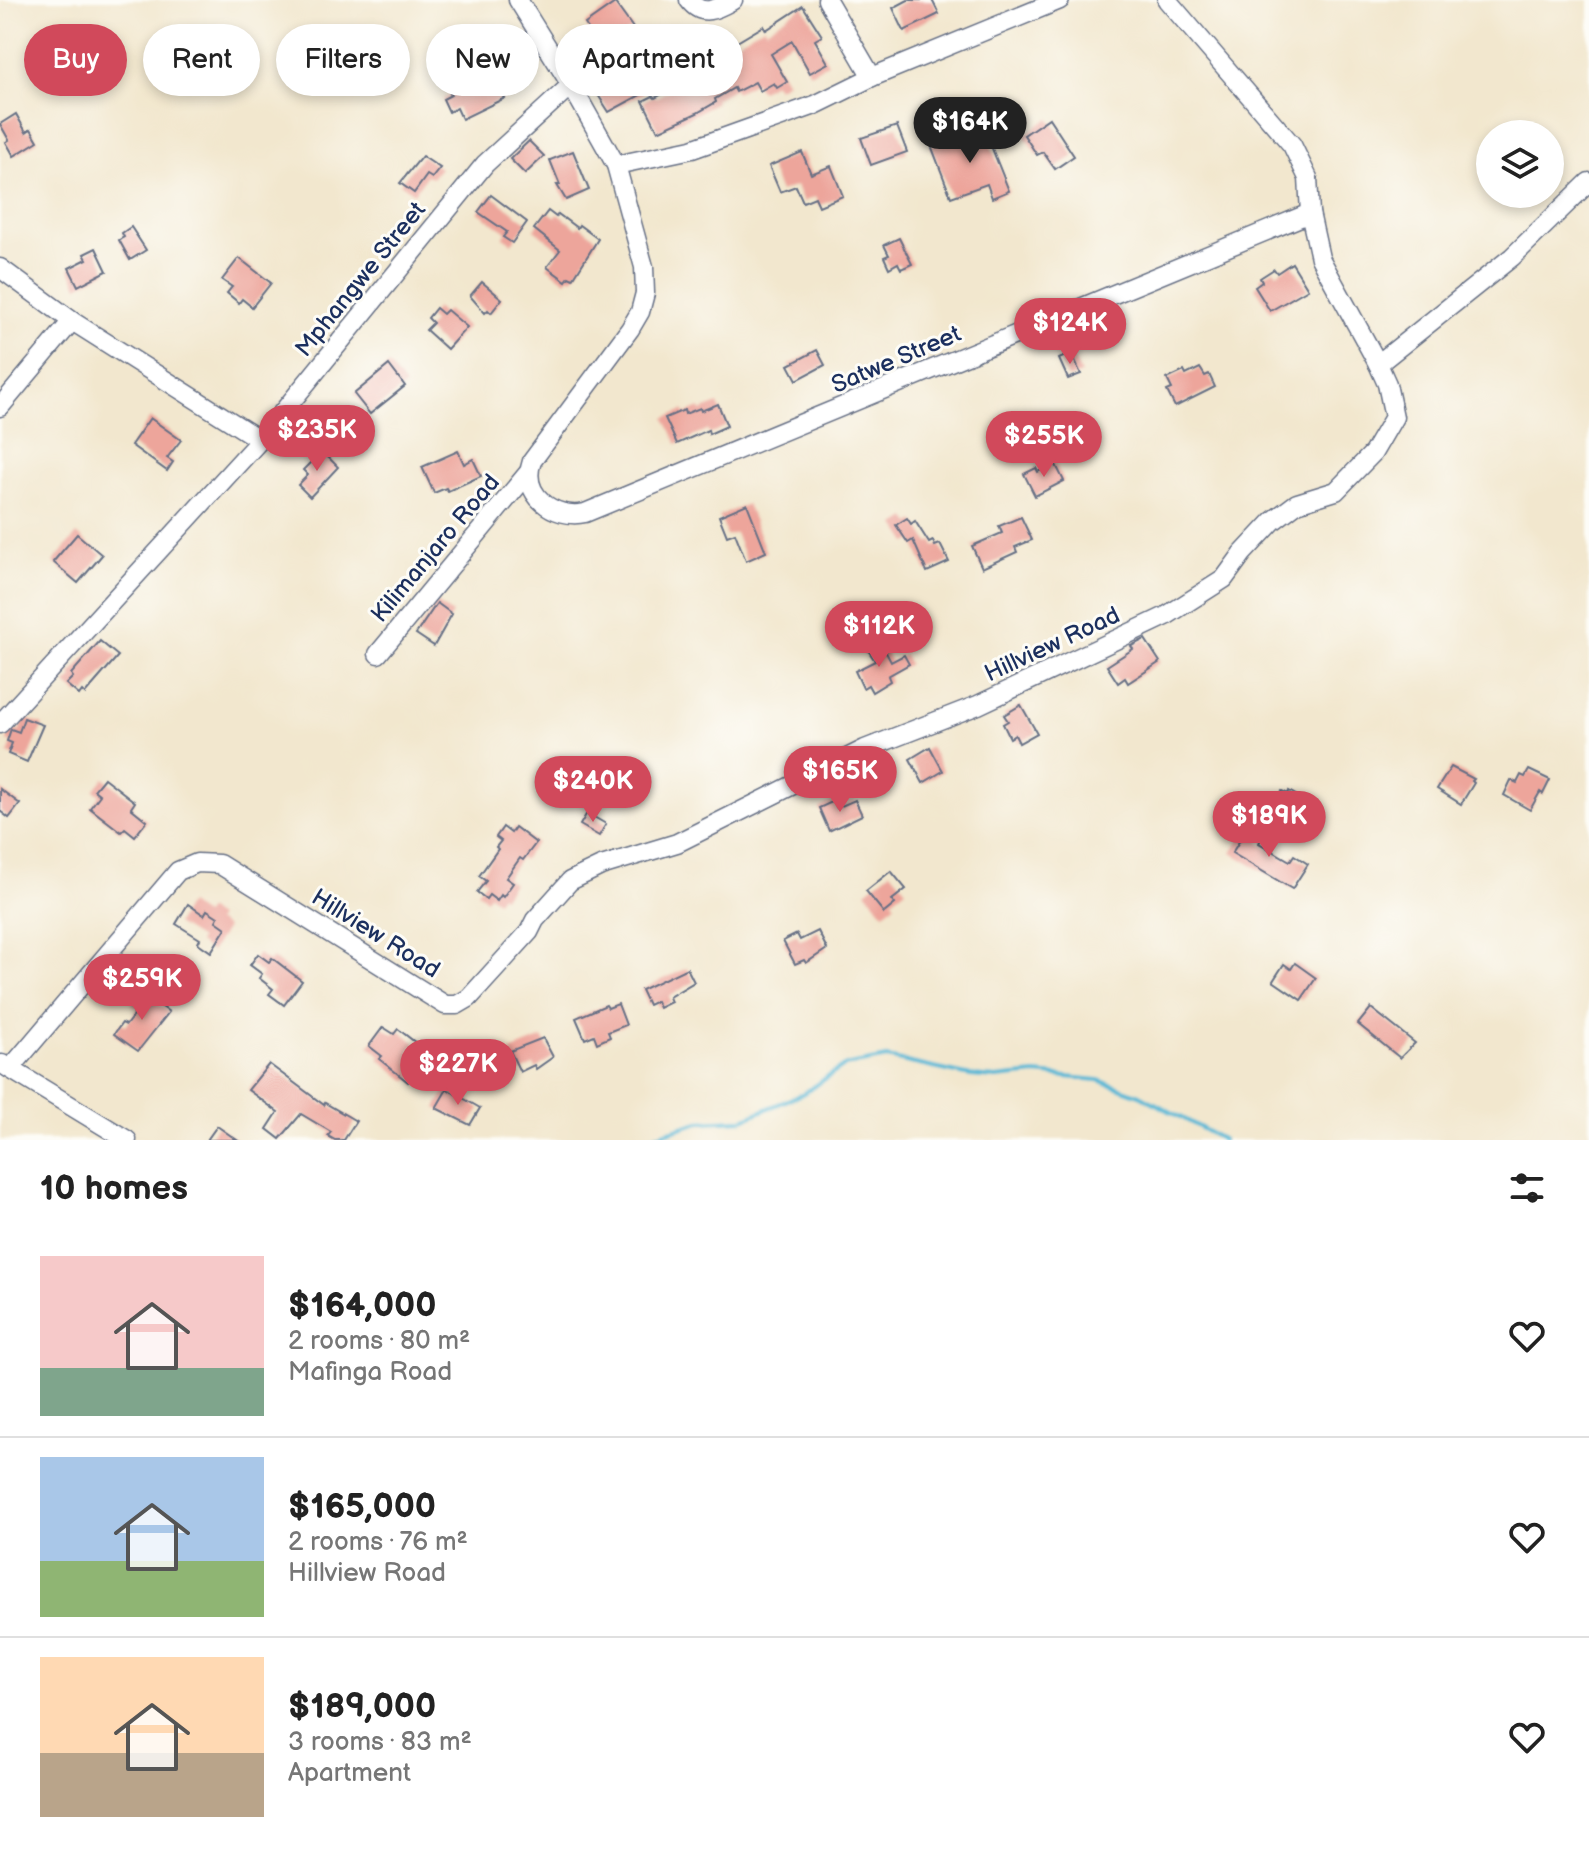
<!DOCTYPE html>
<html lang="en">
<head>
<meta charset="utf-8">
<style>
	body { margin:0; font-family:"Balsamiq Sans",sans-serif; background:#f2f2f2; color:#222; height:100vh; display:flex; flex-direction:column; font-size:30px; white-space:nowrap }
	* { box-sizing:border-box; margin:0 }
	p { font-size:26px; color:#767676 }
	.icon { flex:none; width:44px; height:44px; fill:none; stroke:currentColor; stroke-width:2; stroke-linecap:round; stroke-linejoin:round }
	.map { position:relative; height:1140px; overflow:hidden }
	.drawer { display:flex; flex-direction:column; background:#fff; flex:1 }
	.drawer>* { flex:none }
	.hud { position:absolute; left:24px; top:24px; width:800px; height:72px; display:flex; gap:16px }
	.fabs { position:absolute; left:1476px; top:120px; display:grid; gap:16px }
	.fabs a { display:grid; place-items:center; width:88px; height:88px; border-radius:50%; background:#fff; box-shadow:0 4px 12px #0003; font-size:40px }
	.price { position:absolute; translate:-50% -68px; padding:0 18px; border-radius:28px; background:#d1495b; color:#fff; font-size:26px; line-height:52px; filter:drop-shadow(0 2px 4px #0008) }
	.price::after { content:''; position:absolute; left:50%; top:48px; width:24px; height:18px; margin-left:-12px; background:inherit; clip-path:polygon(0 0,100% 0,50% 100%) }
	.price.active { background:#222; color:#fff }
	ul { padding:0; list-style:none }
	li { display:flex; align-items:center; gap:24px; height:200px; padding:0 40px }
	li+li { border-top:2px solid #e0e0e0 }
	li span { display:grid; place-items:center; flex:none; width:224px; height:160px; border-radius:0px; color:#555 }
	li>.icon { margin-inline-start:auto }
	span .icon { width:96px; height:96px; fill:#fffc; stroke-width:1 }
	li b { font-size:34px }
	h2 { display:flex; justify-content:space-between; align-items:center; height:96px; padding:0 40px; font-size:34px }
	.chip { padding:0 28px; border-radius:36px; background:#fff; box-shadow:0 4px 12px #0003; font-size:28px; line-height:72px }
	.chip.active { background:#d1495b; color:#fff }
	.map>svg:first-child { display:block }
</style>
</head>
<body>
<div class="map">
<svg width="1589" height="1140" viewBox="0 0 1589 1140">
	<rect width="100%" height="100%" fill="#fdfcf7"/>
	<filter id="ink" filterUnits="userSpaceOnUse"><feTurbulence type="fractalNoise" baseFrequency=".0125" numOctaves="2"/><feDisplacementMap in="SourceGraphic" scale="16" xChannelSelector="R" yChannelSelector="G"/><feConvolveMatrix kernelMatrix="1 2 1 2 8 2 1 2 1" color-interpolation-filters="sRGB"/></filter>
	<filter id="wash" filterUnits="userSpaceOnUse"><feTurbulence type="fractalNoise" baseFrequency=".006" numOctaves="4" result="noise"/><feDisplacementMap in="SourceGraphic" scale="32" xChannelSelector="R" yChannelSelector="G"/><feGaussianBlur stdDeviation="1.8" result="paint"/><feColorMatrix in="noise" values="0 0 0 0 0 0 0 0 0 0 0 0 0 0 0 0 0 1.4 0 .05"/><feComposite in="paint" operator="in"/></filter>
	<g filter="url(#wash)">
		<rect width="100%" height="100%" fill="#f2e7ce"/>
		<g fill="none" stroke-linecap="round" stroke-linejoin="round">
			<polyline stroke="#57b8d6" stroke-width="4" points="641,1140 699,1122 741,1120 804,1093 844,1066 887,1058 971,1076 996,1078 1036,1074 1098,1080 1140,1095 1223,1140"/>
		</g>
		<g id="blocks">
			<g fill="#eda59b">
				<polygon points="908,0 932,0 939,14 904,31 893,8"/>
				<polygon points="615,3 633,28 614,42 611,39 600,47 585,24"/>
				<polygon points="803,6 822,36 815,40 828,63 810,73 792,41 771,54 787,82 777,88 774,83 760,91 755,82 736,92 734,88 715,99 716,102 697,113 658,131 643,101 653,96 655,98 684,82 669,54 701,36 717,66 738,55 732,45 764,26 766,30"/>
				<polygon points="627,65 644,93 609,112 593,87"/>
				<polygon points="475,68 478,75 495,68 503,86 500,87 505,98 462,119 457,108 449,112 443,99 451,95 448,88 462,81 459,76"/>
				<polygon points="16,114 26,132 31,129 38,141 14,156 6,142 9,140 0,124"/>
				<polygon points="1049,118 1074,156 1055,169 1043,152 1037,155 1024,135"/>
				<polygon points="897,126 907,152 871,165 861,138"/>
				<polygon points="985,131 1009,191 992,198 987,184 951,197 931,145 949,139 951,144"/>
				<polygon points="529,141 544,156 525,174 510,159"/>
				<polygon points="573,151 589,190 566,200 557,185 560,185 550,160"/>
				<polygon points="802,152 811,174 831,166 843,196 819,206 815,197 803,202 796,186 780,192 769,166"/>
				<polygon points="422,156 440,168 432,178 427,175 414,193 400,183"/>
				<polygon points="491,195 527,222 512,243 503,237 507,232 478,212"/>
				<polygon points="548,211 556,217 558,214 577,228 579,225 598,239 573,279 569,277 566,281 547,267 560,250 534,229"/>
				<polygon points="131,227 146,250 130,260 119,240 124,237 122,233"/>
				<polygon points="899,238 912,264 901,269 898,263 889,268 884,257 889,255 884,245"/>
				<polygon points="96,248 107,271 78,286 69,268 87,259 84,254"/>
				<polygon points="239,258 271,283 252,307 242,299 239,303 227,293 232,287 222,280"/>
				<polygon points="1292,263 1308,289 1270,311 1255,287 1262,282 1260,278 1274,269 1277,273"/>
				<polygon points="482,282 502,299 491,313 488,310 485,313 470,296"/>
				<polygon points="436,308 443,314 447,310 467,327 447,349 426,330 433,323 428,318"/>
				<polygon points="817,350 825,365 797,380 789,365"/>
				<polygon points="1071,353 1081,374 1068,379 1059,359"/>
				<polygon points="389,365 405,386 370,414 354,394"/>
				<polygon points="1200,368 1205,376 1209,374 1215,387 1175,407 1167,391 1172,389 1167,379 1184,371 1186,375"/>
				<polygon points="718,404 727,426 709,434 708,430 677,444 665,418 684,410 685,414 700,408 701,411"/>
				<polygon points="150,418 181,440 167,458 173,462 167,471 131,445"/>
				<polygon points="322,451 338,467 310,497 298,485 308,475 303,470"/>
				<polygon points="458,451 464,464 473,459 481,476 448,491 446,488 434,493 422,467"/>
				<polygon points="1055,463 1064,481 1035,496 1024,474 1036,468 1038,472"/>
				<polygon points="747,504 766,552 746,561 735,533 727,536 719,516"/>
				<polygon points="1021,517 1032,540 1015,547 1017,552 982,568 972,546 1002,533 999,526"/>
				<polygon points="907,518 911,524 915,521 929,543 933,541 935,546 940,544 949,562 927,572 913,540 908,543 896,525"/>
				<polygon points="77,534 102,555 78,583 53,562"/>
				<polygon points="437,603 452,614 434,646 416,634"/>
				<polygon points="1145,639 1160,662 1128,683 1125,678 1118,683 1107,666 1133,649 1131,646"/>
				<polygon points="100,641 118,656 85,694 82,691 79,695 66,684 73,677 71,674"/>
				<polygon points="881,643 891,662 904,655 909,664 888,676 890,681 872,692 868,685 863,688 855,671 875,661 868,650"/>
				<polygon points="1021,705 1037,733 1019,743 1015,735 1010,738 1003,724 1008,721 1004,715"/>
				<polygon points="24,718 43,725 27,762 8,754 12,743 7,741 11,729 19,732"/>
				<polygon points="930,747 943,771 923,783 910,759"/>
				<polygon points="1451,767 1474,779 1472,781 1474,783 1461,804 1437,789"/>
				<polygon points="1529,770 1550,780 1543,794 1540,792 1530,810 1504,795 1511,780 1517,783 1521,775 1525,777"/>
				<polygon points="104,778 135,802 131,808 147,821 135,836 125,828 121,832 90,808 100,795 94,790"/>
				<polygon points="0,789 20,804 9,818 0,811"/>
				<polygon points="1282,791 1288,794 1289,791 1319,809 1310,828 1302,824 1300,827 1283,819 1285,816 1273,810"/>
				<polygon points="855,800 862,815 829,831 819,808 834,801 837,808"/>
				<polygon points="587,813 606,824 599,836 580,825"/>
				<polygon points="503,827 511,833 515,827 536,843 523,860 520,858 506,878 513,883 503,897 501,895 497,901 489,895 486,899 477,892 486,881 479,876 498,849 496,847 501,841 496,837"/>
				<polygon points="1248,827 1263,835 1259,843 1290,861 1294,855 1308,864 1292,889 1232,853"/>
				<polygon points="891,871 906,889 892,900 895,904 884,913 866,891"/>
				<polygon points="188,904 204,915 207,910 218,917 216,921 226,928 211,952 198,943 200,939 176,924"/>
				<polygon points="818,931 827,949 806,963 804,960 795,964 783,941 797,934 800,940"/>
				<polygon points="258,954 269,962 272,958 302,981 284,1005 269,994 273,989 259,978 262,974 250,965"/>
				<polygon points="1295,963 1316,978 1301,1000 1273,981 1284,964 1291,969"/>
				<polygon points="687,968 694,982 669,997 671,1002 659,1008 656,1001 648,1005 641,990"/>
				<polygon points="141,992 169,1012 138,1051 114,1034 122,1023 126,1025 139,1008 132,1004"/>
				<polygon points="618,1004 626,1025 608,1032 610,1037 597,1043 594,1035 585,1039 576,1018 606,1005 608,1008"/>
				<polygon points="1371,1008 1415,1043 1400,1058 1358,1024"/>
				<polygon points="383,1027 394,1034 398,1029 416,1043 409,1052 413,1054 408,1062 418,1070 408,1082 379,1059 382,1056 369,1046"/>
				<polygon points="543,1038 553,1057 536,1069 534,1065 520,1072 510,1051"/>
				<polygon points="269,1064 324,1105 325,1103 356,1121 344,1140 335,1140 328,1136 331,1132 301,1114 280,1139 267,1129 278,1112 248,1090"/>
				<polygon points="447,1089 480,1108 470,1125 436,1108"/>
				<polygon points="217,1126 237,1140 207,1140"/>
			</g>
		</g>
	</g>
	<g filter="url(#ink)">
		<use href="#blocks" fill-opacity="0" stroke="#666f85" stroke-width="2"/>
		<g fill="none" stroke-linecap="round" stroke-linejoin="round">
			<g stroke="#666f85" stroke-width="21">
				<g id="minor">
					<path d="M518 0 571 85 616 165 644 267 645 293 640 312 630 329 532 461C520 494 554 520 585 513L1310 213"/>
					<path d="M689 0C702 18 717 9 733 0"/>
					<polyline points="827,0 872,77"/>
					<polyline points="1167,0 1292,145 1308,178 1310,213 1320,258 1378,364"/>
					<polyline points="616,165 692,149 815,105 872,77 1060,0"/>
					<polyline points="0,268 72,321 0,407"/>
					<polyline points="72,321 260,440"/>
					<polyline points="378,654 528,473"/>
					<polyline points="0,724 260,440 485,164 571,85"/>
					<polyline points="2,1064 127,1140"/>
					<polyline points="10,1069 178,871 197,863 219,864 445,1005 457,1005 469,998 529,932 535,920 570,881 601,866 677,843 865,749 978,705 1166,616 1224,579 1243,553 1273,521 1297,503 1336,491 1373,453 1394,417 1387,384 1378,364 1512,257 1589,182"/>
				</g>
			</g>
			<use href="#minor" stroke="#fff" stroke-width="18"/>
		</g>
	</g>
	<g text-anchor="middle" stroke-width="6" stroke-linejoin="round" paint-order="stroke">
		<g font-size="24" fill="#1b2f5e" stroke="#fdfcf7">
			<text transform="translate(360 279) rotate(-51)" y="8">Mphangwe Street</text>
			<text transform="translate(896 359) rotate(-23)" y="8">Satwe Street</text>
			<text transform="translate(435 548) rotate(-50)" y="8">Kilimanjaro Road</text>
			<text transform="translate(1052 644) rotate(-25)" y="8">Hillview Road</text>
			<text transform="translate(376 933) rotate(32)" y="8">Hillview Road</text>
		</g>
	</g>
</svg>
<div class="fabs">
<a><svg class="icon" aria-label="layers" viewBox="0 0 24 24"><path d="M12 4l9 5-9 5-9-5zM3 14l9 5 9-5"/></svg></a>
</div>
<b class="price active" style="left:970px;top:165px">$164K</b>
<b class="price" style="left:1070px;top:366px">$124K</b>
<b class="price" style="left:317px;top:473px">$235K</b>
<b class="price" style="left:1044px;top:479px">$255K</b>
<b class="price" style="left:879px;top:669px">$112K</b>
<b class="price" style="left:840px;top:814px">$165K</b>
<b class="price" style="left:593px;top:824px">$240K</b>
<b class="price" style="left:1269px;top:859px">$189K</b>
<b class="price" style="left:142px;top:1022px">$259K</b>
<b class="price" style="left:458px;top:1107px">$227K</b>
<div class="hud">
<a class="chip active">Buy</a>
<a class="chip">Rent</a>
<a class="chip">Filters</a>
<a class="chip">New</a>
<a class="chip">Apartment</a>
</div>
</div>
<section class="drawer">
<h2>10 homes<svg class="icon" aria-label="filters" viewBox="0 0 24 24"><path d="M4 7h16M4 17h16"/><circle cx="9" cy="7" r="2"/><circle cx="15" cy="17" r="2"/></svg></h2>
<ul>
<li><span style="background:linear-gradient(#f6c9c9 70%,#7fa58c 0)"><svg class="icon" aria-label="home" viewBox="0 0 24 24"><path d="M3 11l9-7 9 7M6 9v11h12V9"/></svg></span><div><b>$164,000</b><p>2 rooms · 80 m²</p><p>Mafinga Road</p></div><svg class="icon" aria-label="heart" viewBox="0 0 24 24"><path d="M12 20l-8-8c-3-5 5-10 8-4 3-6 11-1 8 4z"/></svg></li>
<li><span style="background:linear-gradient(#a9c7e8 65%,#8fb573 0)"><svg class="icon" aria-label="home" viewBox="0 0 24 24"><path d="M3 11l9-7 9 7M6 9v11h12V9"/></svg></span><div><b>$165,000</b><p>2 rooms · 76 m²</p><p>Hillview Road</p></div><svg class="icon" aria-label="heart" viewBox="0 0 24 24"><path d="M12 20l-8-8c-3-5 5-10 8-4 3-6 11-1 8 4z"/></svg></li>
<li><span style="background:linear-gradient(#ffd9b3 60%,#b9a48a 0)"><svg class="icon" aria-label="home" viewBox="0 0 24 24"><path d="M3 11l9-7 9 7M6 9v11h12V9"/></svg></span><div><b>$189,000</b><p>3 rooms · 83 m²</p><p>Apartment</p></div><svg class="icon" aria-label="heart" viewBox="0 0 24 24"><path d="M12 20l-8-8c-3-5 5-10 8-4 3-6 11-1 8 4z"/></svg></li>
</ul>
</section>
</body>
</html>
